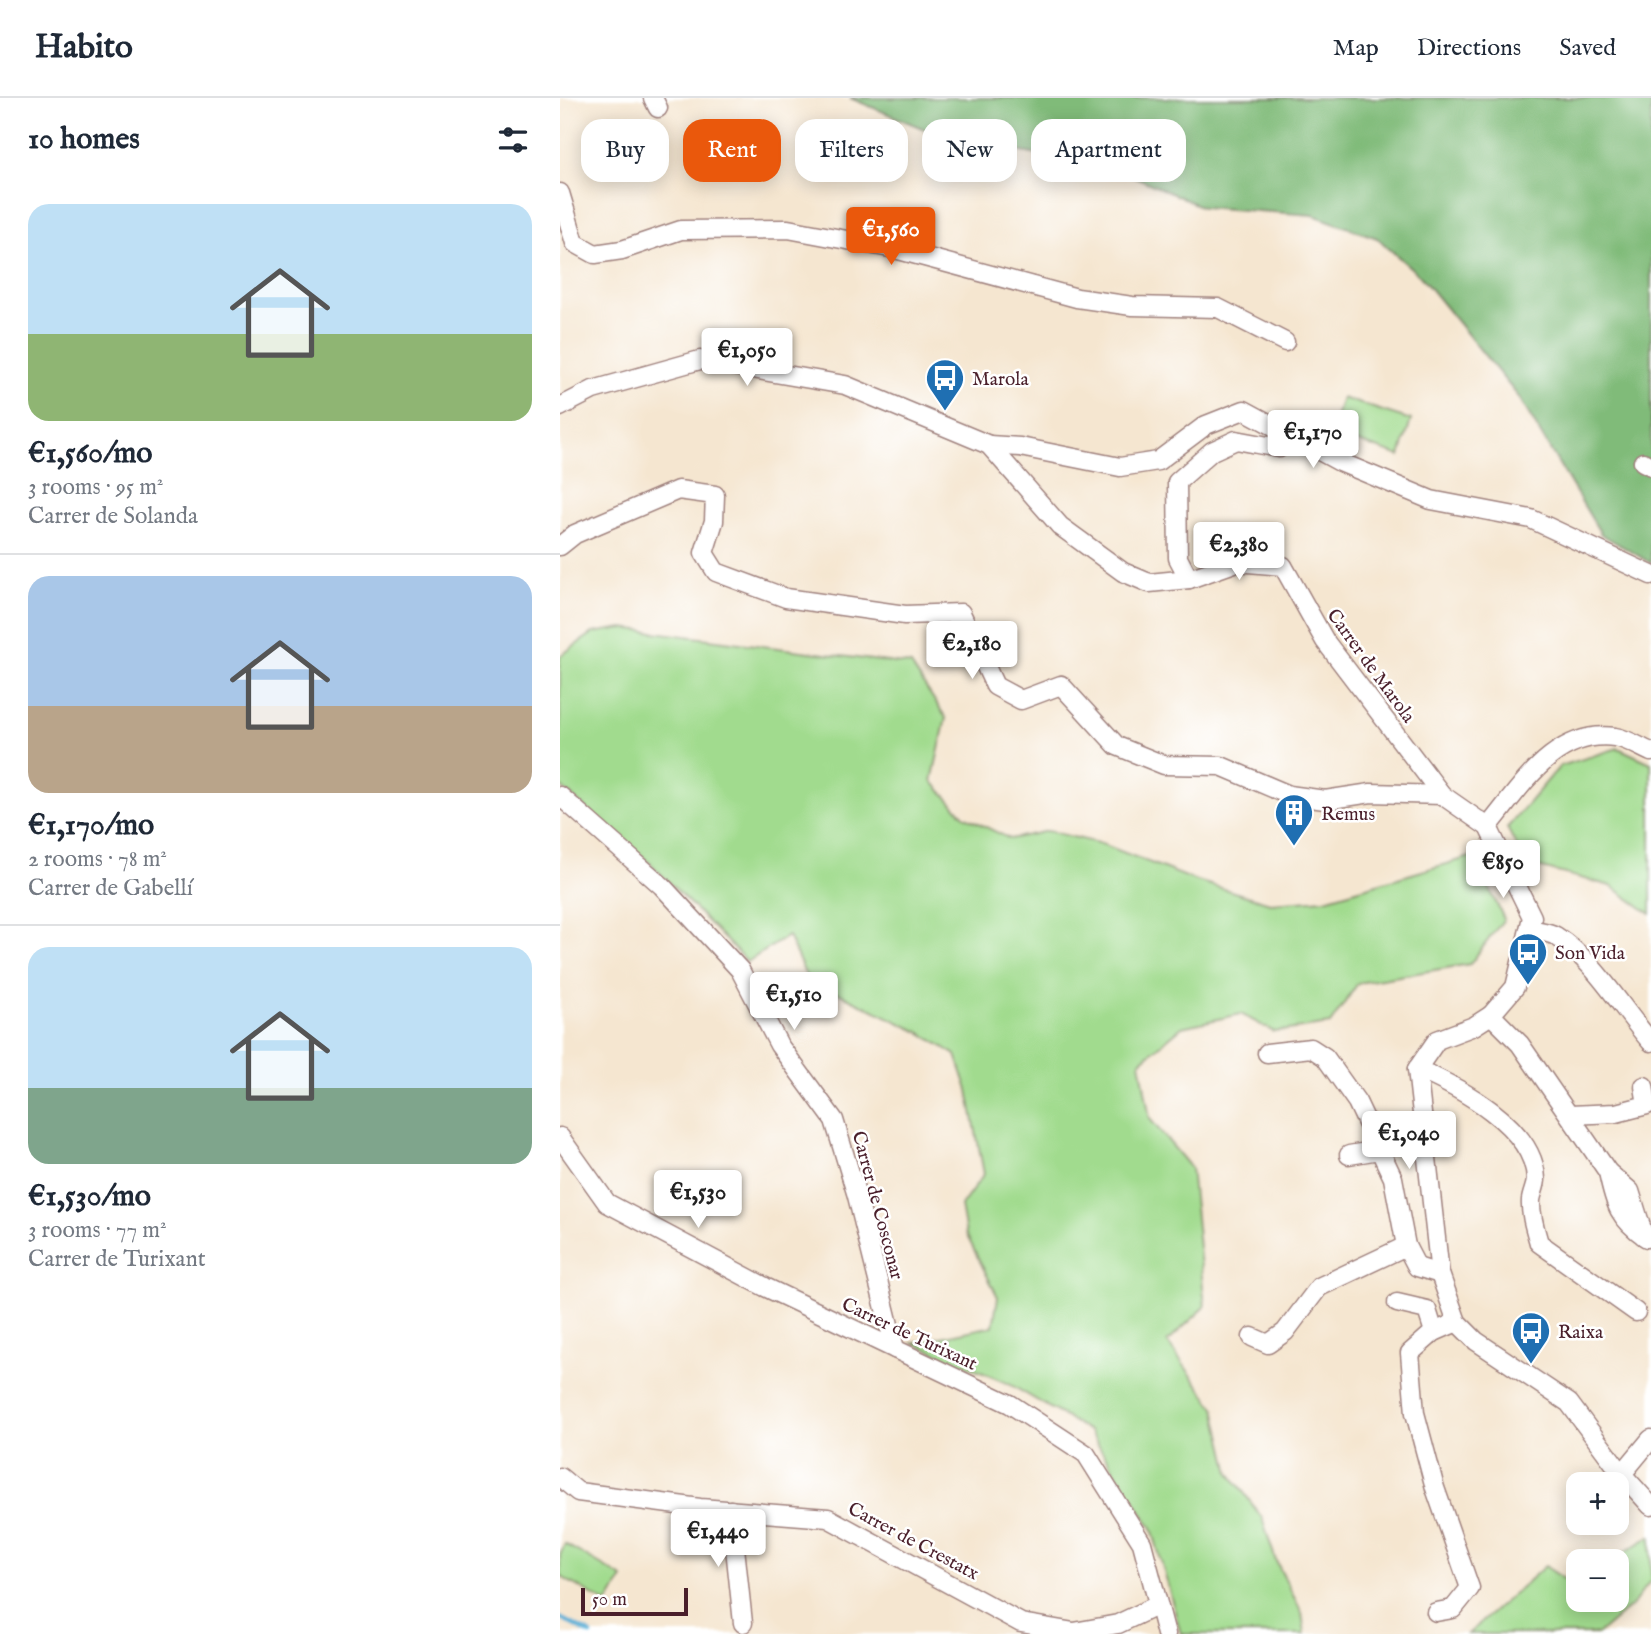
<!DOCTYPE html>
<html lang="en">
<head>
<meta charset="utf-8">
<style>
	body { margin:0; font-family:"IM FELL English",serif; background:#f2f2f3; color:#1f2937; height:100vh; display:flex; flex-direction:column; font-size:26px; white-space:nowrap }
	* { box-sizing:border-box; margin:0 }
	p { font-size:23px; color:#747a83 }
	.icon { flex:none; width:38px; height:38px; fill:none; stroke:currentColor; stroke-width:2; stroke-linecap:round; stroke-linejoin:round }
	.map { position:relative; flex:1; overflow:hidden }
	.drawer { display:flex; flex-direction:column; background:#fff; width:560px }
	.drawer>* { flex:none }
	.top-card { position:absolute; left:21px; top:21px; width:665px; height:63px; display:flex; gap:14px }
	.controls { position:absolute; left:1006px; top:1374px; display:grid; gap:14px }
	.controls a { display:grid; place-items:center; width:63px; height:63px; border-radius:14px; background:#fff; box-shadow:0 4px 18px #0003; font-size:35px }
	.scale { position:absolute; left:21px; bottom:18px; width:107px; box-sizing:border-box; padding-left:7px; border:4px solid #4a1f2b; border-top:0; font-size:19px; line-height:24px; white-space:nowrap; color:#4a1f2b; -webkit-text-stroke:5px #fff; paint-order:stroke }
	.price { position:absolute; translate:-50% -60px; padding:0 16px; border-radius:7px; background:#fff; color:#222; font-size:23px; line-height:46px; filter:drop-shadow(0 2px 4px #0008) }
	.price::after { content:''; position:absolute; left:50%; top:42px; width:21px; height:16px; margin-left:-10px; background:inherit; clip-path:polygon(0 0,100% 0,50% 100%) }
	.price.current { background:#ea580c; color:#fff }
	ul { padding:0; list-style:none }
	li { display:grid; align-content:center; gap:14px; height:371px; padding:0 28px }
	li+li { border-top:2px solid #e0e1e3 }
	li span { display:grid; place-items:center; height:217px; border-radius:21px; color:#555 }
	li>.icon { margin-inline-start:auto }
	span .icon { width:126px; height:126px; fill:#fffc; stroke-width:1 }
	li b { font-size:30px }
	h2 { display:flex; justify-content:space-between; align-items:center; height:84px; padding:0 28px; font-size:30px }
	.pill { padding:0 24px; border-radius:21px; background:#fff; box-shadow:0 4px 18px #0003; font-size:24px; line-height:63px }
	.pill.current { background:#ea580c; color:#fff }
	header { display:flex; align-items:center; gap:42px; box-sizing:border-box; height:98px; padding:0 35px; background:#fff; border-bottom:2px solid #e0e1e3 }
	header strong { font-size:33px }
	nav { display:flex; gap:38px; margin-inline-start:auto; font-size:24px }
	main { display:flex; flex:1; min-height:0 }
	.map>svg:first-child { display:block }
</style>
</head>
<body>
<header>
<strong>Habito</strong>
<nav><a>Map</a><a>Directions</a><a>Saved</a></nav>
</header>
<main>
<section class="drawer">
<h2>10 homes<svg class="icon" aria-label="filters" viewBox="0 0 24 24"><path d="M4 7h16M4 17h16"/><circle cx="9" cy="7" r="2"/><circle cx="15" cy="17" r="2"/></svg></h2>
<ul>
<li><span style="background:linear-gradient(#bfe0f5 60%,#8fb573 0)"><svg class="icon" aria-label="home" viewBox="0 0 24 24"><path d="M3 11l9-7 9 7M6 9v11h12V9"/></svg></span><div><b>€1,560/mo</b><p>3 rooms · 95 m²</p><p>Carrer de Solanda</p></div></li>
<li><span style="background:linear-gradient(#a9c7e8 60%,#b9a48a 0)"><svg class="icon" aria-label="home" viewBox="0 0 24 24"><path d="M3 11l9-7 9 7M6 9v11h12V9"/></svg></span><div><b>€1,170/mo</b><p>2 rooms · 78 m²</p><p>Carrer de Gabellí</p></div></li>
<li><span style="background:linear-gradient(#bfe0f5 65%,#7fa58c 0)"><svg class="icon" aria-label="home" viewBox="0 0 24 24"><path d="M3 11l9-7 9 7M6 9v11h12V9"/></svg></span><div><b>€1,530/mo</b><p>3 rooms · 77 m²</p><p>Carrer de Turixant</p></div></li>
</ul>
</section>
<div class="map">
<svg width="1091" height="1536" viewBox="0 0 1091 1536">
	<rect width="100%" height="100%" fill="#fff"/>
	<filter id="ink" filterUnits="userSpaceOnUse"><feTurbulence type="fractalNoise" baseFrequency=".0143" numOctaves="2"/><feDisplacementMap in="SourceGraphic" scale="14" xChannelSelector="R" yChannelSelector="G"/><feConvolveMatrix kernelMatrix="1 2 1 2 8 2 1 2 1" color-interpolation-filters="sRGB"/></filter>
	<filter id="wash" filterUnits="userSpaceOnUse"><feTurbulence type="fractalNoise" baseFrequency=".00686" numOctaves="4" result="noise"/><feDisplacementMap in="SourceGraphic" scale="28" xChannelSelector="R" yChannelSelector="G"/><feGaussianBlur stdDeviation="1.57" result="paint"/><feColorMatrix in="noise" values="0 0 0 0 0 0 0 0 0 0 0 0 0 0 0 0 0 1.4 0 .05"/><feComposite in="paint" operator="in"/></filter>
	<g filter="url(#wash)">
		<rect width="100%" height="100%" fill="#f5e6d0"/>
		<g fill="#a1db8e" stroke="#767d5c" stroke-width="2">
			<polygon points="782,300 851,322 840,358 771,335"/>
			<polygon points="63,530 351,567 386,620 372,683 404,718 450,741 488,733 542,746 634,782 710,805 765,801 914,758 944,821 910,866 798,885 770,926 714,934 681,916 622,929 580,964 590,1021 631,1070 645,1209 607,1244 655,1310 670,1375 702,1420 716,1463 742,1515 745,1536 621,1536 592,1430 529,1333 449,1286 353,1245 433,1228 438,1199 406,1136 401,1108 424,1076 408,992 396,957 359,934 247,880 228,838 187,864 91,766 0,688 0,558 33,535"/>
			<polygon points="1058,650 1091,665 1091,816 1051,788 966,766 947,730 1000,668"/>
			<polygon points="1091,1438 1091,1482 1073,1506 1038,1536 908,1536 985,1468 1011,1486 1018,1482 1018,1502 1057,1502 1057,1463 1050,1463"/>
			<polygon points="5,1446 63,1480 47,1506 0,1478 0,1456"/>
		</g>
		<polygon fill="#80bb79" stroke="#656d52" stroke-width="2" points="290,0 1091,0 1091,465 1041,436 958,298 860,178 817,140 753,117 642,109 560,72 386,40"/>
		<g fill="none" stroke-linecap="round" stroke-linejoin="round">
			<polyline stroke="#59aed5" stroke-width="4.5" points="0,1520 31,1536"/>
		</g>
	</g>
	<g filter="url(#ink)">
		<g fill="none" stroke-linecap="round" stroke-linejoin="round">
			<g stroke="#a0827e" stroke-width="21">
				<g id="minor">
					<polyline points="93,0 98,10"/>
					<polyline points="0,95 15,145 35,156 62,152 121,132 228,131 335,151 517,200 572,208 658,210 725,244"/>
					<polyline points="0,309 33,292 140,262 285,287 429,347 500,428 563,474 589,485 629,481 677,464 723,468 765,543 882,697 928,729 972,819 955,889 931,917 914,928 877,942 857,971 880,1176 897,1224 916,1243 1009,1305 1062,1376 1091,1408"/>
					<polyline points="429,347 460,349 560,369 598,363 646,327 684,312 780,364 871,402 971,421 1091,477"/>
					<polyline points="1083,364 1091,368"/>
					<polyline points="0,448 15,436 118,392 155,397 154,423 144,455 156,474 226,500 345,517 401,515 435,588 461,602 501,587 557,648 604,667 661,668 729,697 765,702 811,695 882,697"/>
					<polyline points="629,481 618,460 617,384 652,353 676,342 719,350"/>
					<polyline points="0,698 102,788 180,872 219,947 274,1022 297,1098 335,1251"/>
					<path d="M928 729C962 688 995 631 1055 639 1067 641 1080 649 1091 654"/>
					<path d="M970 831C978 833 989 834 996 838 1035 863 1061 910 1091 944"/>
					<polyline points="931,917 960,946 1048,1074 1070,1093 1084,1138"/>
					<polyline points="707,955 751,950 765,959 797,1004 833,1080 846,1148"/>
					<path d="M857 971C898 989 974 1028 976 1081 976 1088 972 1095 971 1102 970 1116 975 1131 979 1145L1076 1214"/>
					<polyline points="1010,1017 1056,1015 1087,1007 1084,988"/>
					<polyline points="0,1039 47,1105 205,1189 450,1306 526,1356 582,1445 606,1536"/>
					<polyline points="789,1057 819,1052"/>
					<path d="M1048 1074C1055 1107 1059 1121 1087 1140"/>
					<polyline points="837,1205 867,1212 874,1234"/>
					<polyline points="692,1239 708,1246 725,1234 759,1189 846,1148 857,1169 880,1176"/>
					<polyline points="1062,1376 1091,1341"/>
					<polyline points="0,1379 18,1394 140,1410 268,1420 461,1525 514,1534 558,1526 598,1507"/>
					<polyline points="171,1412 183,1525"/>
					<polyline points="876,1514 893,1511 910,1490 875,1390 855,1315 850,1255 874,1234 897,1224"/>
				</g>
			</g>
			<use href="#minor" stroke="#fff" stroke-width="18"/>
		</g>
	</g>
	<defs>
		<g id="bus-pin" transform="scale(2.0125)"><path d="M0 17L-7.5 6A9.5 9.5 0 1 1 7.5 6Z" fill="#1f6fb2" stroke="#fff"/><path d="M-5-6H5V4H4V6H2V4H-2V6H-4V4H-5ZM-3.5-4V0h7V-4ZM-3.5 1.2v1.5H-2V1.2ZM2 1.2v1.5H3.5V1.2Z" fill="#fff"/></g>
		<g id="building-pin" transform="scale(2.0125)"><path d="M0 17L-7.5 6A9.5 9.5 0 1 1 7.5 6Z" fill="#1f6fb2" stroke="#fff"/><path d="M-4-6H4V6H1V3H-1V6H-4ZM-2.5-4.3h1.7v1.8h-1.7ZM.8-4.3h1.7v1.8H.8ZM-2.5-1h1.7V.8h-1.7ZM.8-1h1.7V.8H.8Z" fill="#fff"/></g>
	</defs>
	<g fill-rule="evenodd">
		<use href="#bus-pin" x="385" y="280"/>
		<use href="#building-pin" x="734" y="715"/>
		<use href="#bus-pin" x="968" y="854"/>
		<use href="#bus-pin" x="971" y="1233"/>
	</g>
	<g text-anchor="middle" stroke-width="5" stroke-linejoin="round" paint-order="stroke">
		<g font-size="19" fill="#4a1f2b" stroke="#fff" text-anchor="start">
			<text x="412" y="287">Marola</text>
			<text x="761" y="722">Remus</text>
			<text x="995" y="861">Son Vida</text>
			<text x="998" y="1240">Raixa</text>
		</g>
		<g font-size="19" fill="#4a1f2b" stroke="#fff">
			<text transform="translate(812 567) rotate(54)" y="7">Carrer de Marola</text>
			<text transform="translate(319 1107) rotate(75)" y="7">Carrer de Cosconar</text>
			<text transform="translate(350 1235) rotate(25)" y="7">Carrer de Turixant</text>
			<text transform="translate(354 1442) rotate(28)" y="7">Carrer de Crestatx</text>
		</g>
	</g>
</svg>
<div class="controls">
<a>+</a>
<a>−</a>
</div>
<div class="scale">50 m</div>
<b class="price current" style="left:331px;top:169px">€1,560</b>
<b class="price" style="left:187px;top:290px">€1,050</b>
<b class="price" style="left:753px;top:372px">€1,170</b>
<b class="price" style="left:679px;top:484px">€2,380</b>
<b class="price" style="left:412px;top:583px">€2,180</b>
<b class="price" style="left:943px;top:802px">€850</b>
<b class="price" style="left:234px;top:934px">€1,510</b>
<b class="price" style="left:849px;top:1073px">€1,040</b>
<b class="price" style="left:138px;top:1132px">€1,530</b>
<b class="price" style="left:158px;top:1471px">€1,440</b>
<div class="top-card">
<a class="pill">Buy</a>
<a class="pill current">Rent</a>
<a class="pill">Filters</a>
<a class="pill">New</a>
<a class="pill">Apartment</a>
</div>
</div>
</main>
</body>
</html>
